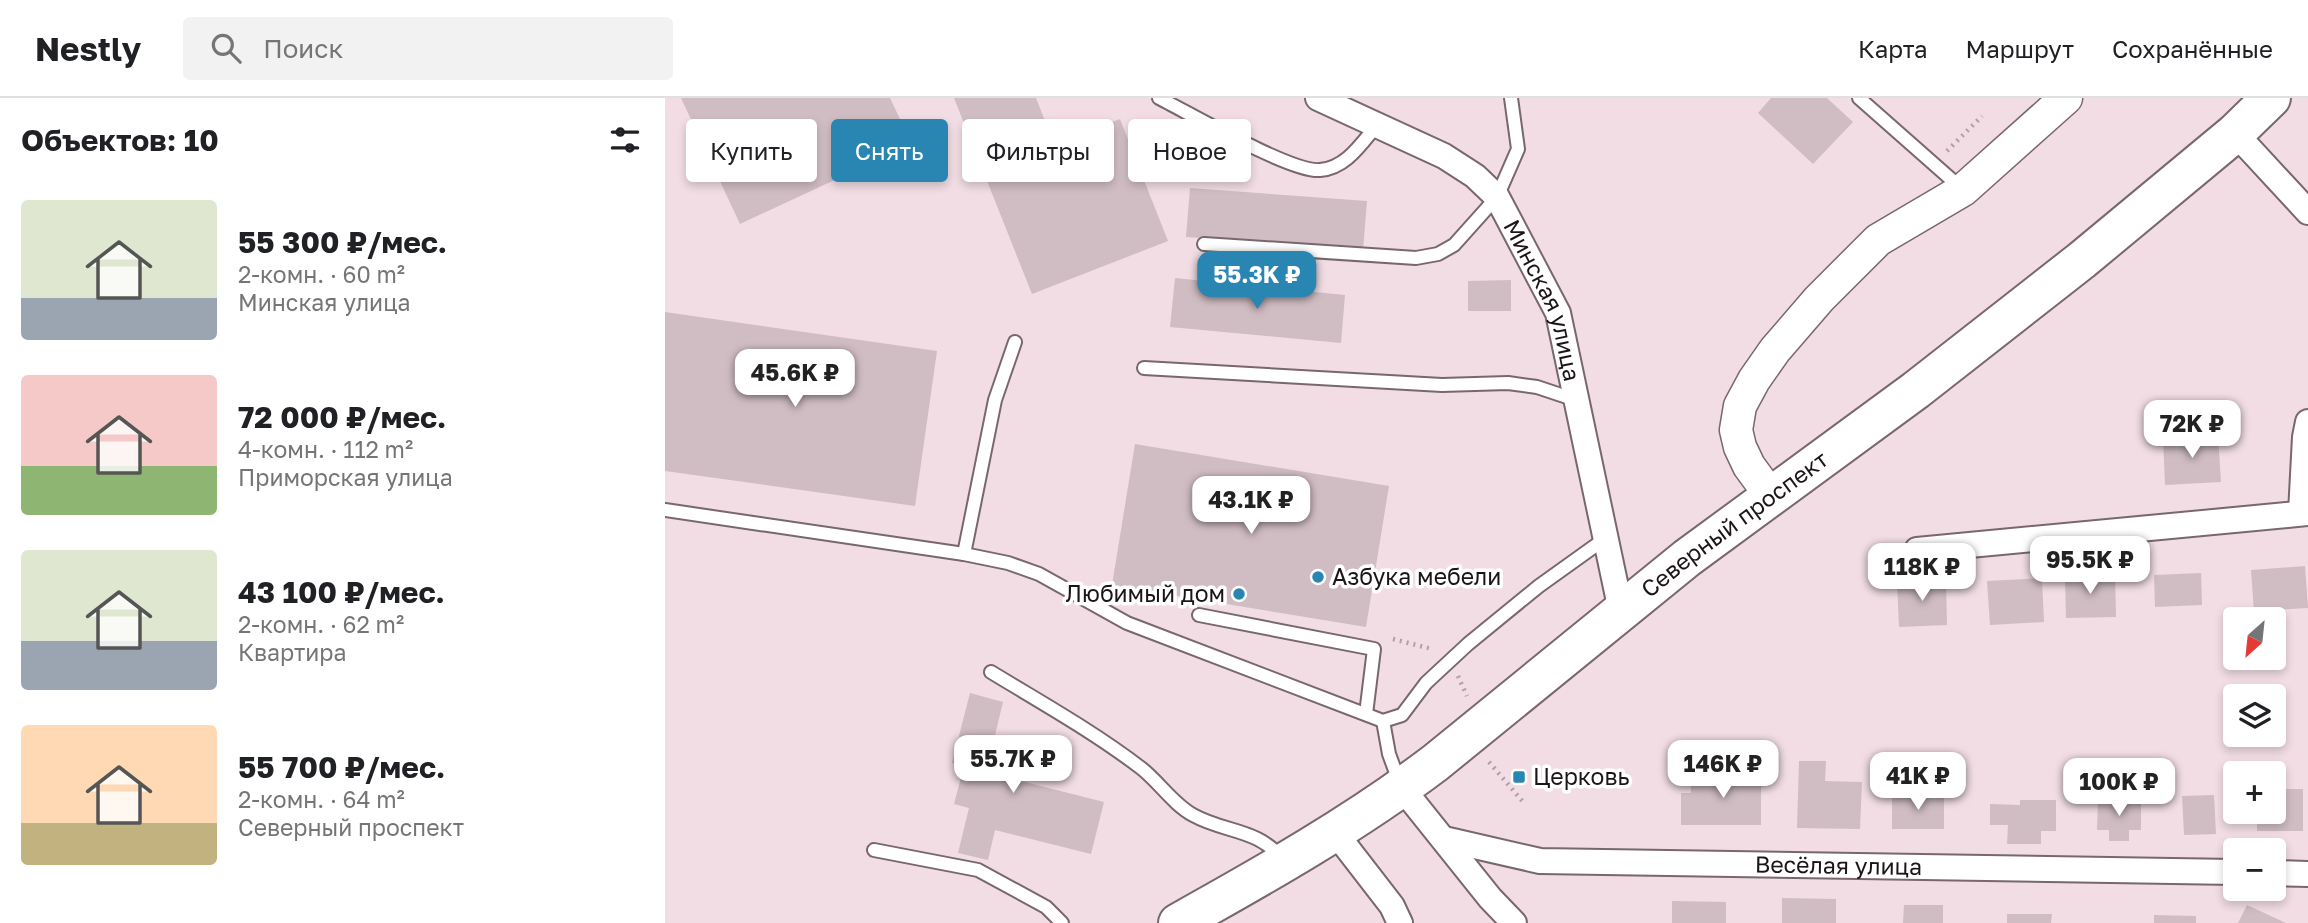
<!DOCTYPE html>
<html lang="ru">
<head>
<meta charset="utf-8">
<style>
	body { margin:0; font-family:"Golos Text",sans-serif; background:#f2f2f2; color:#202124; height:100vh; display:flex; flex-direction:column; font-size:26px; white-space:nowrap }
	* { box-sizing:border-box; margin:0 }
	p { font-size:23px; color:#757577 }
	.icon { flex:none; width:38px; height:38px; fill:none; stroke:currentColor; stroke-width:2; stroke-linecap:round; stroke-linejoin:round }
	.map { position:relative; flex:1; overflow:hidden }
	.drawer { display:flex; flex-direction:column; background:#fff; width:665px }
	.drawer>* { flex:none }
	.top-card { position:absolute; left:21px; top:21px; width:665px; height:63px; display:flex; gap:14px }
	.needle { width:46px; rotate:207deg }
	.buttons { position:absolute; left:1558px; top:509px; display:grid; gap:14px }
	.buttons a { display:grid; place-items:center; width:63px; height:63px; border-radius:7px; background:#fff; box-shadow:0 4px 10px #0003; font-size:35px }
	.price { position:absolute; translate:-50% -60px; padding:0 16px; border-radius:14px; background:#fff; color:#222; font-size:23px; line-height:46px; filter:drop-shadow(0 2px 4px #0008) }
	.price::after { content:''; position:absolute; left:50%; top:42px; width:21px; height:16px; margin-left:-10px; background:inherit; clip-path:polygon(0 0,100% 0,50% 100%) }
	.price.current { background:#2985b2; color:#fff }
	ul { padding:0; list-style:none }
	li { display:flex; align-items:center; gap:21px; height:175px; padding:0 21px }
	li span { display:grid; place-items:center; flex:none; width:196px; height:140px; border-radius:7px; color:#555 }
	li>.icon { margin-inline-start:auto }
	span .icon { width:84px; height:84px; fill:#fffc; stroke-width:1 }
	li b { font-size:30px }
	h2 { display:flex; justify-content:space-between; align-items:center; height:84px; padding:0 21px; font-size:30px }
	.pill { padding:0 24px; border-radius:7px; background:#fff; box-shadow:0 4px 10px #0003; font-size:24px; line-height:63px }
	.pill.current { background:#2985b2; color:#fff }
	header { display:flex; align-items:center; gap:42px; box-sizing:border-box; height:98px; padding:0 35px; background:#fff; border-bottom:2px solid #e0e0e0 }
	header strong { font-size:33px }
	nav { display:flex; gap:38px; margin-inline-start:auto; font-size:24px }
	.search { width:490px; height:63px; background:#f2f2f2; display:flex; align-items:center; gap:18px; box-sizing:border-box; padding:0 24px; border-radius:7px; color:#757577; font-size:26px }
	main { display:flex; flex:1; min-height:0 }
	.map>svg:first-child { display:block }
</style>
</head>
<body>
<header>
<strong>Nestly</strong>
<div class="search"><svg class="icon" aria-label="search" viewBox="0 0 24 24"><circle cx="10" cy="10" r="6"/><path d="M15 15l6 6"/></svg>Поиск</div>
<nav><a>Карта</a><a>Маршрут</a><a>Сохранённые</a></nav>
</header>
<main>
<section class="drawer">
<h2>Объектов: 10<svg class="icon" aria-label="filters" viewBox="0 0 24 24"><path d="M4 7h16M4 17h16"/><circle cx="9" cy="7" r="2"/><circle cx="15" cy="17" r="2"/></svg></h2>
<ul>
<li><span style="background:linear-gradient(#dfe7d0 70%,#9aa5b1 0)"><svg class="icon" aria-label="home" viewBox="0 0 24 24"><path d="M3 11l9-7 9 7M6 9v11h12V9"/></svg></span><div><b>55 300 ₽/мес.</b><p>2-комн. · 60 m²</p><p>Минская улица</p></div></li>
<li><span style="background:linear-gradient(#f6c9c9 65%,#8fb573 0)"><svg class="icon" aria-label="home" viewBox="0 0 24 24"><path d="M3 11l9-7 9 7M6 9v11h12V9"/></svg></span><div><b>72 000 ₽/мес.</b><p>4-комн. · 112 m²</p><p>Приморская улица</p></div></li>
<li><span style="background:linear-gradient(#dfe7d0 65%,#9aa5b1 0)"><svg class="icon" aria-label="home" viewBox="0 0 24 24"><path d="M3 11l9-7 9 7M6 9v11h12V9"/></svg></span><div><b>43 100 ₽/мес.</b><p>2-комн. · 62 m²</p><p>Квартира</p></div></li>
<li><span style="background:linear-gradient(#ffd9b3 70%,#c2b280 0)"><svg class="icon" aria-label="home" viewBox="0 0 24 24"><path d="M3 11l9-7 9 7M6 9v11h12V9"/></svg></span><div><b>55 700 ₽/мес.</b><p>2-комн. · 64 m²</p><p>Северный проспект</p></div></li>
</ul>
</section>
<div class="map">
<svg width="1643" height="825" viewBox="0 0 1643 825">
	<rect width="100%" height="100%" fill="#f1dde3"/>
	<g fill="#d0bdc3">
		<polygon points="16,0 225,0 247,46 75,126"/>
		<polygon points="289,0 371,0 389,46 455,21 503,143 367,196"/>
		<polygon points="1106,0 1162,0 1188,24 1148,66 1093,15"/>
		<polygon points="525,90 702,103 698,152 521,139"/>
		<polygon points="510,180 680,197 676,245 505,229"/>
		<polygon points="846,182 846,213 803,213 803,183"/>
		<polygon points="0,214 272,253 250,408 0,373"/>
		<polygon points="1553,336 1556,384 1500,387 1498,340"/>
		<polygon points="470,346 724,388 701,529 447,487"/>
		<polygon points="1640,468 1643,510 1589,513 1586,472"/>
		<polygon points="1536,475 1537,507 1490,509 1489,477"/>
		<polygon points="1450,477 1451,519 1401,520 1400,478"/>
		<polygon points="1377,480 1379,524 1325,527 1322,483"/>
		<polygon points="1232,483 1281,483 1282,527 1234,529"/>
		<polygon points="305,595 338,604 321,674 439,704 426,756 330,732 323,762 293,755 304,710 289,706 299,668 287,665"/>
		<polygon points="1134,663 1161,663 1160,683 1197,684 1195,731 1132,730"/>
		<polygon points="1025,675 1096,675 1096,727 1016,727 1016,695 1026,695"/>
		<polygon points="1608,691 1638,691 1638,733 1592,733 1592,714 1608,714"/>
		<rect x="1227" y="696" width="52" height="35"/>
		<polygon points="1549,697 1551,736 1519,737 1517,698"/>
		<polygon points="1355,702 1391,702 1391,733 1376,733 1376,746 1342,746 1343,727 1325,727 1325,706 1355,707"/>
		<polygon points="1433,702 1476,702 1476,732 1464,732 1464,743 1444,743 1444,732 1432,732"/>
		<polygon points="1117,800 1171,801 1171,825 1117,825"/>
		<polygon points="1007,803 1061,804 1061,825 1007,825"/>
		<polygon points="1239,807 1278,807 1278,825 1238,825"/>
		<polygon points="1582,807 1621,825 1573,825"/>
		<polygon points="1342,816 1387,816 1386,825 1342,825"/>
		<polygon points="1489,817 1531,818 1531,825 1489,825"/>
	</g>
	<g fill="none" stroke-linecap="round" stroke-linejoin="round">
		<g stroke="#78676c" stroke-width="16">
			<g id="service">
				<path d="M494 0C524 15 627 75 655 72 681 70 696 46 712 27"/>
				<polyline points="1194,0 1296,90"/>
				<polyline points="539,146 751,160 773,156 789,147 832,99 853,51 846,0"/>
				<polyline points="479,270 777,287 843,285 872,289 911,302"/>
				<polyline points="0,412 299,456 343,465 374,476 462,525 718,623 737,617 761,585 803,546 874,488 941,440"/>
				<polyline points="299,456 330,302 350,244"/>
				<polyline points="534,517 709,551 701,616"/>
				<path d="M326 574C377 605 429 634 476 670 494 684 508 706 528 717 560 735 593 730 618 762"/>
				<polyline points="718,623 724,656 735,686"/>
				<polyline points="209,752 313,772 381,809 397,825"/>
			</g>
		</g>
		<g stroke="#78676c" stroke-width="28">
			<g id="minor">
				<path id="s1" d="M653 0 779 58 810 78 832 99 893 215 956 513"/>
				<polyline points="1570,35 1643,114"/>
				<polyline points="1636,415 1640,339 1643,324"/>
				<polyline points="1252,452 1643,415"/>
				<polyline points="737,690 825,800 849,825"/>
				<polyline points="669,733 727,808 735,825"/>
				<path id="s2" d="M779 741 875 763 1570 774"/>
				<polyline points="1608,775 1643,776"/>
			</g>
		</g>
		<g stroke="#78676c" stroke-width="35">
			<polyline id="tertiary" points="1106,398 1084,368 1075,349 1071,332 1075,308 1089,282 1110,252 1154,201 1213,142 1298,92 1401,0"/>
		</g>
		<g stroke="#78676c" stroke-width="42">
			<g id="primary">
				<path id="s3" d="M513 825C601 776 689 726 770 665L1022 460 1251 292 1417 162 1570 35 1606 0"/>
			</g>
		</g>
		<g stroke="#b1a1a6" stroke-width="4.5" stroke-dasharray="2 5" stroke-linecap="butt">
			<polyline points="1282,53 1317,18"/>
			<polyline points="728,541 767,551"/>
			<polyline points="793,578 802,598"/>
			<polyline points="824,664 859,705"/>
		</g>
		<use href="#service" stroke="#fff" stroke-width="12"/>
		<use href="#minor" stroke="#fff" stroke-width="24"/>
		<use href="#tertiary" stroke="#fff" stroke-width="32"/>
		<use href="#primary" stroke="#fff" stroke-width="38"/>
	</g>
	<g fill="#2985b2" stroke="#fff" stroke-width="2.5">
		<circle cx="653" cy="479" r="7"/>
		<circle cx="574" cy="496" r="7"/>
		<rect x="847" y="672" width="14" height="14" rx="3.5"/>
	</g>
	<g text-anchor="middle" stroke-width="7" stroke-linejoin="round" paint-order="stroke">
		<g font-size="23" fill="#1b1517" stroke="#fff">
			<text dy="8" stroke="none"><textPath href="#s1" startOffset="320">Минская улица</textPath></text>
			<text dy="8" stroke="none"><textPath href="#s3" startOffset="686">Северный проспект</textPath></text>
			<text dy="8" stroke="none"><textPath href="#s2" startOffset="397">Весёлая улица</textPath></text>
		</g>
		<g font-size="23" fill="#1b1517" stroke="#fff" text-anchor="start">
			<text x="667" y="487">Азбука мебели</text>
			<text x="560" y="504" text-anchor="end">Любимый дом</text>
			<text x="868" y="687">Церковь</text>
		</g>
	</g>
</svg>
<div class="buttons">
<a><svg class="needle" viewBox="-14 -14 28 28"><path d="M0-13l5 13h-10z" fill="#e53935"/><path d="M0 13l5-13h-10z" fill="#757577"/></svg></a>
<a><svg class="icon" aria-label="layers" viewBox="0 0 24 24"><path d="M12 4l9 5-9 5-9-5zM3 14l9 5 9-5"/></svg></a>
<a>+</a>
<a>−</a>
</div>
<b class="price current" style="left:592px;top:213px">55.3K ₽</b>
<b class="price" style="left:130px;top:311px">45.6K ₽</b>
<b class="price" style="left:1527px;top:362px">72K ₽</b>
<b class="price" style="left:586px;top:438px">43.1K ₽</b>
<b class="price" style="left:1425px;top:498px">95.5K ₽</b>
<b class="price" style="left:1257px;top:505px">118K ₽</b>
<b class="price" style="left:348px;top:697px">55.7K ₽</b>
<b class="price" style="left:1058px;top:702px">146K ₽</b>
<b class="price" style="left:1253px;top:714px">41K ₽</b>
<b class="price" style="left:1454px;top:720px">100K ₽</b>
<div class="top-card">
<a class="pill">Купить</a>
<a class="pill current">Снять</a>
<a class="pill">Фильтры</a>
<a class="pill">Новое</a>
</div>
</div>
</main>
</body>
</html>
